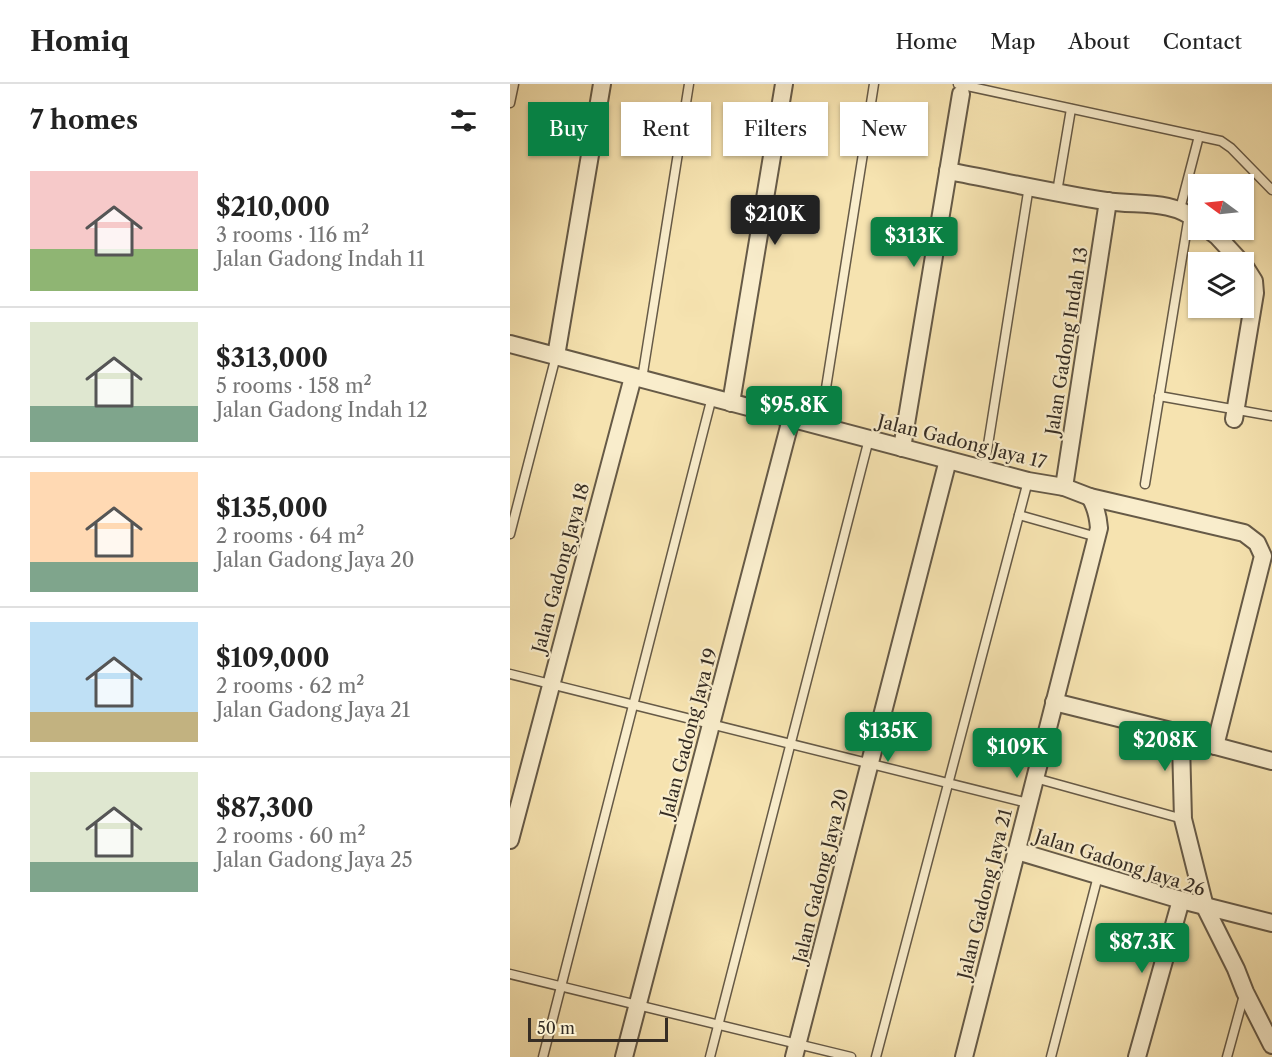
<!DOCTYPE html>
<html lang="en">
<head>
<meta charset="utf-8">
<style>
	body { margin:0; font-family:"Libre Caslon Text",serif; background:#f6f6f6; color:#222; height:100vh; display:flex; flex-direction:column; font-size:22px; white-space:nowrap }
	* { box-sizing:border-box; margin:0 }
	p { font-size:20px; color:#767676 }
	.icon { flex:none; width:33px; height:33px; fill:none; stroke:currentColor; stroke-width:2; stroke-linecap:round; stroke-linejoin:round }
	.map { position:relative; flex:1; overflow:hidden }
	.panel { display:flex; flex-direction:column; background:#fff; width:510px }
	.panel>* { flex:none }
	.hud { position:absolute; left:18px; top:18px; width:570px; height:54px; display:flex; gap:12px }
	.needle { width:39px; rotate:285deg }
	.tools { position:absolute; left:678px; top:90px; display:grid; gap:12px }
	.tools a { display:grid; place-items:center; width:66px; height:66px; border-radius:0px; background:#fff; box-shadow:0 2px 4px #0004; font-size:30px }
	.scale { position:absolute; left:18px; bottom:15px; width:140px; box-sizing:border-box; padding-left:6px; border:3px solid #362d24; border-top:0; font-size:16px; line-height:21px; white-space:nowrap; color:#362d24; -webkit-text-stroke:4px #f9edcc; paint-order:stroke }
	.price { position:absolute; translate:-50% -51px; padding:0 14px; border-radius:6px; background:#0b8043; color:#fff; font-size:20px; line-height:39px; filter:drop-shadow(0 2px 3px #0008) }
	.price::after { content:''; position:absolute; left:50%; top:36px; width:18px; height:14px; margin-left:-9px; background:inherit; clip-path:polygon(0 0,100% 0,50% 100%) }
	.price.selected { background:#222; color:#fff }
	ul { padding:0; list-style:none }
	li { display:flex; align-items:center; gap:18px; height:150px; padding:0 30px }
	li+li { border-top:2px solid #e0e0e0 }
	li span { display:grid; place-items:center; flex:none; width:168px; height:120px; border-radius:0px; color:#555 }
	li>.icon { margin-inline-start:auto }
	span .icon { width:72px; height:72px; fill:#fffc; stroke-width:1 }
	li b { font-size:26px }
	h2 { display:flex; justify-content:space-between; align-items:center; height:72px; padding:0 30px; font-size:26px }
	.pill { padding:0 21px; border-radius:0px; background:#fff; box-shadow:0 2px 4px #0004; font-size:21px; line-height:54px }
	.pill.selected { background:#0b8043; color:#fff }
	header { display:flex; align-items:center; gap:36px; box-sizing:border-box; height:84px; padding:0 30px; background:#fff; border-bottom:2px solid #e0e0e0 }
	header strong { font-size:28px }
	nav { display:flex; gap:33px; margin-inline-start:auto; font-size:21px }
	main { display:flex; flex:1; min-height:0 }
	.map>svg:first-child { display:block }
</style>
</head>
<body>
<header>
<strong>Homiq</strong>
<nav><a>Home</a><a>Map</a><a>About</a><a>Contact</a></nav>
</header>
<main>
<section class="panel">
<h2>7 homes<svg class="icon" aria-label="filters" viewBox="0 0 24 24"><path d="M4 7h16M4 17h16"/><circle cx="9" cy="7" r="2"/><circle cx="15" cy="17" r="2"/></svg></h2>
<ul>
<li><span style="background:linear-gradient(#f6c9c9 65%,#8fb573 0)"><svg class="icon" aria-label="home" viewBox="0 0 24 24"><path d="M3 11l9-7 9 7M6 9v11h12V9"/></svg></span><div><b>$210,000</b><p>3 rooms · 116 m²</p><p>Jalan Gadong Indah 11</p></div></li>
<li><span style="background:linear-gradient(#dfe7d0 70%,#7fa58c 0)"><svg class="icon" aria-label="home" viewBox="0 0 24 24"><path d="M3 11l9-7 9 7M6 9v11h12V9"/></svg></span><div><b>$313,000</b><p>5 rooms · 158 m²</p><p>Jalan Gadong Indah 12</p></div></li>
<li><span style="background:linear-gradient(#ffd9b3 75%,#7fa58c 0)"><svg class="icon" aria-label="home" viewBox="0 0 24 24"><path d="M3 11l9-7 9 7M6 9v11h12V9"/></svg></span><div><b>$135,000</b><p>2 rooms · 64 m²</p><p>Jalan Gadong Jaya 20</p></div></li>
<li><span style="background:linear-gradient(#bfe0f5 75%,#c2b280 0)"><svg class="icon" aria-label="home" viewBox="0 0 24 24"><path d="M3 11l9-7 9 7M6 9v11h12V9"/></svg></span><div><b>$109,000</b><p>2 rooms · 62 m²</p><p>Jalan Gadong Jaya 21</p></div></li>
<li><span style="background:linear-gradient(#dfe7d0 75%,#7fa58c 0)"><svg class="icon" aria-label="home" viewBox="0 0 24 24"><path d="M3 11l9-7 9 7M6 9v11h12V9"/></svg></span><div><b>$87,300</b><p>2 rooms · 60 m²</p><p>Jalan Gadong Jaya 25</p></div></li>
</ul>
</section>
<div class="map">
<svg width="762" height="973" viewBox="0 0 762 973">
	<rect width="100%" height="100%" fill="#f6e3b0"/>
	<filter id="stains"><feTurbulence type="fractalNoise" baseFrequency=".00333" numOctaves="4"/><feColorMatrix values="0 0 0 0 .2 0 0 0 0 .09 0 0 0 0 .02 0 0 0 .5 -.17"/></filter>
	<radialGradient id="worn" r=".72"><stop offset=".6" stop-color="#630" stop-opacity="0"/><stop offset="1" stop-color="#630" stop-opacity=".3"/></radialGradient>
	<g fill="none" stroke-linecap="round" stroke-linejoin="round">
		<g stroke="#665a47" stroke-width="11">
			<g id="lane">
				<polyline points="448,0 711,57 721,64 762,106"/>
				<polyline points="0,19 4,0"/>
				<polyline points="547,108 561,25"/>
				<polyline points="670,125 689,52"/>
				<polyline points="132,295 179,0"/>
				<polyline points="649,312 762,332"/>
				<polyline points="310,342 364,0"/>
				<polyline points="474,386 519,102"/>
				<polyline points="635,400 679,131"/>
				<polyline points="509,431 587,453"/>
				<polyline points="0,450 46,272"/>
				<polyline points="0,590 518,719"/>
				<polyline points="525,694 673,735"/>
				<polyline points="0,890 341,973"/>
				<polyline points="33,973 202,313"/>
				<polyline points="200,973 359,355"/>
				<polyline points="366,973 518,397"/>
				<polyline points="541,973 588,792"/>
				<polyline points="717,973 734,911"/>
			</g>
		</g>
		<g stroke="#665a47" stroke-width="20">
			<g id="street">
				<path d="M438 87C491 97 543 109 596 117 629 122 661 115 688 137"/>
				<polyline points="699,146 707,152 731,178"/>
				<polyline points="0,260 518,397 554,403 580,413 734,449 747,459 753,472 705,662"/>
				<polyline points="46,272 92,0"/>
				<polyline points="221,319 274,0"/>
				<polyline points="724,335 745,209 744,197 734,181"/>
				<polyline points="392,364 451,10"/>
				<polyline points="554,403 598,117"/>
				<polyline points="544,618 661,647 668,652 671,659 673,735 695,823 726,885 735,908 762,961"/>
				<polyline points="668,652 762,677"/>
				<polyline points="0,756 123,293"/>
				<polyline points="507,767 671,816 762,839"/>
				<polyline points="114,973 281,335"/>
				<polyline points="284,973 438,376"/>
				<path d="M454 973 589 444C588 432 586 423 580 413"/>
				<polyline points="627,973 671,816"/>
			</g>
		</g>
		<use href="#lane" stroke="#f9edcc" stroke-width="8"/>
		<use href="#street" stroke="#f9edcc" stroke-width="16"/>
	</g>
	<g text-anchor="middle" stroke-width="4.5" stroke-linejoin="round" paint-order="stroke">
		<g font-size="18" fill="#362d24" stroke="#f9edcc">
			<text transform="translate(557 257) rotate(-81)" y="6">Jalan Gadong Indah 13</text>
			<text transform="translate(452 358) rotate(14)" y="6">Jalan Gadong Jaya 17</text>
			<text transform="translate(51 484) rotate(-75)" y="6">Jalan Gadong Jaya 18</text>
			<text transform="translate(179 649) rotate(-75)" y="6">Jalan Gadong Jaya 19</text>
			<text transform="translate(610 779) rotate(18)" y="6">Jalan Gadong Jaya 26</text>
			<text transform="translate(311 792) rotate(-76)" y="6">Jalan Gadong Jaya 20</text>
			<text transform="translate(475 810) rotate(-76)" y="6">Jalan Gadong Jaya 21</text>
		</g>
	</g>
	<rect width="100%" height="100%" filter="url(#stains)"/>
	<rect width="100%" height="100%" fill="url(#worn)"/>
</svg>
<div class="tools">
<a><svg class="needle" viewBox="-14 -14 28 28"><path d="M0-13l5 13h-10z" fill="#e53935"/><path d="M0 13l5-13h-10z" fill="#767676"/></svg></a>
<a><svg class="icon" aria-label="layers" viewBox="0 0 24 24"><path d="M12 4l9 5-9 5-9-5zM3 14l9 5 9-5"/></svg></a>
</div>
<div class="scale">50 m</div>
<b class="price selected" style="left:265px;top:162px">$210K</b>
<b class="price" style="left:404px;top:184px">$313K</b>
<b class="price" style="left:284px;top:353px">$95.8K</b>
<b class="price" style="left:378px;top:679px">$135K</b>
<b class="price" style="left:655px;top:688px">$208K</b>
<b class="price" style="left:507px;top:695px">$109K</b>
<b class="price" style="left:632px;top:890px">$87.3K</b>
<div class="hud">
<a class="pill selected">Buy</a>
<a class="pill">Rent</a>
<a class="pill">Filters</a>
<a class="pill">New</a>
</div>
</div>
</main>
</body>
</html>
